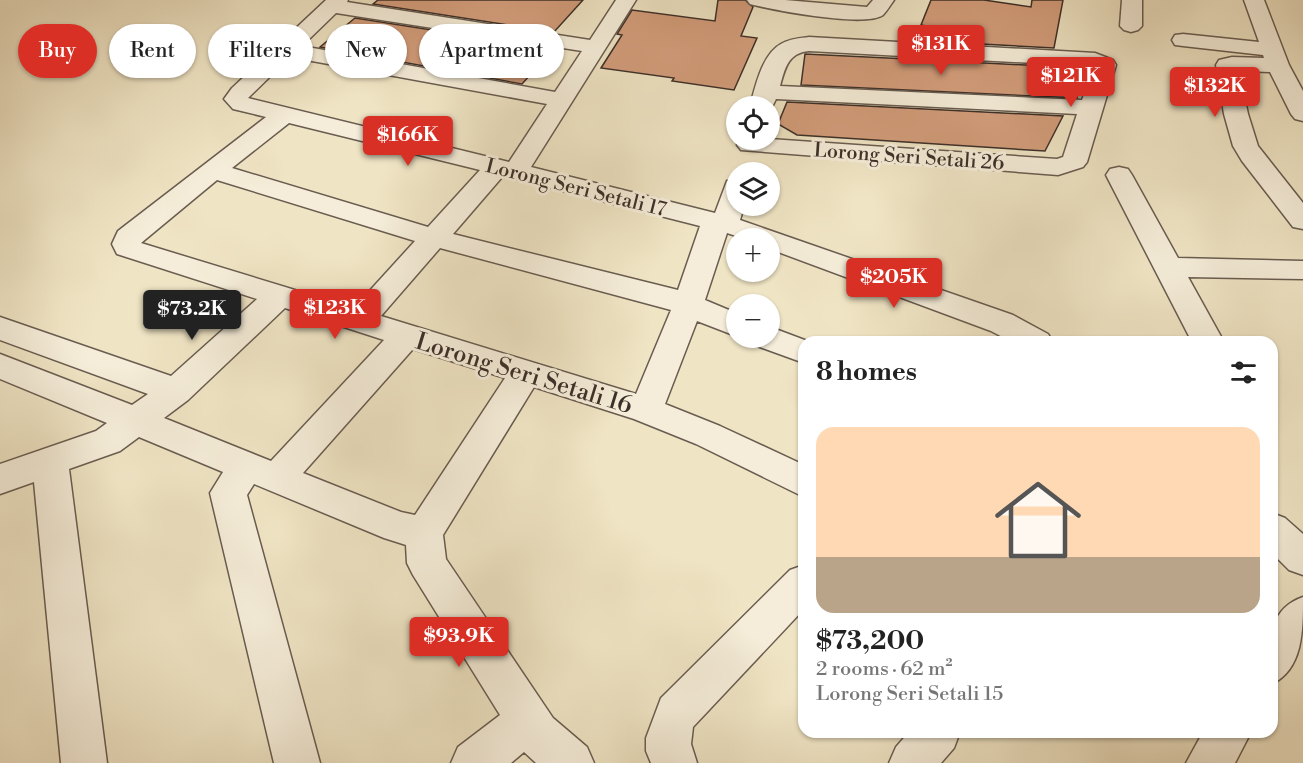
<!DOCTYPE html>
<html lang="en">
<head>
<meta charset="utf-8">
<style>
	body { margin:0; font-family:"Libre Bodoni",serif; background:#f2f2f2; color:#222; height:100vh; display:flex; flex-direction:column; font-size:22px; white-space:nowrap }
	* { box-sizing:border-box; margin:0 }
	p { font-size:20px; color:#767676 }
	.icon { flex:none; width:33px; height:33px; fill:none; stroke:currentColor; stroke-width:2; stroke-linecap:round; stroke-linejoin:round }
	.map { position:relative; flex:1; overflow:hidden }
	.sheet { position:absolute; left:798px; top:336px; width:480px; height:402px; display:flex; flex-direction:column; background:#fff; border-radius:18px; box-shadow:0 2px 4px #0004 }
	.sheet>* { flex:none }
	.banner { position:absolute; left:18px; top:24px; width:570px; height:54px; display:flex; gap:12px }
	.buttons { position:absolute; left:726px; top:96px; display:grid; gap:12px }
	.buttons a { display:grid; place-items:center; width:54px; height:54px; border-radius:50%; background:#fff; box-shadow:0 2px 4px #0004; font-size:30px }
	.price { position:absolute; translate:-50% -51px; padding:0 14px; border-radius:6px; background:#d93025; color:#fff; font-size:20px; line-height:39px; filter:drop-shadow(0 2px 3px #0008) }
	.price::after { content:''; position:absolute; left:50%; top:36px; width:18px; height:14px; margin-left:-9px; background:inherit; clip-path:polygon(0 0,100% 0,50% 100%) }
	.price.current { background:#222; color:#fff }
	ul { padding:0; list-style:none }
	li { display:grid; align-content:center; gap:12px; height:318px; padding:0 18px }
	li+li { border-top:2px solid #e0e0e0 }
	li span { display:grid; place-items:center; height:186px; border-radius:18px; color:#555 }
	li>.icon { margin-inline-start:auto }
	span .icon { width:108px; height:108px; fill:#fffc; stroke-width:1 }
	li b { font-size:26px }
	h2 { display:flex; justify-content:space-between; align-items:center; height:72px; padding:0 18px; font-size:26px }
	.pill { padding:0 21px; border-radius:27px; background:#fff; box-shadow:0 2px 4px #0004; font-size:21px; line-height:54px }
	.pill.current { background:#d93025; color:#fff }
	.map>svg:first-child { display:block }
</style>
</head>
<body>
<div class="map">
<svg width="1303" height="763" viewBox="0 0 1303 763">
	<rect width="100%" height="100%" fill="#efe4c4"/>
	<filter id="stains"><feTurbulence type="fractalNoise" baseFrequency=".00333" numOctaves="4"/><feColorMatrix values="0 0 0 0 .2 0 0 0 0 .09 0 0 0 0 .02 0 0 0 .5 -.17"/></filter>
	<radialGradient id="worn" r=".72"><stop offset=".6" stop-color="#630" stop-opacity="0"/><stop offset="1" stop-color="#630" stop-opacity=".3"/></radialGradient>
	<g fill="#d29c7a" stroke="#3c2f29" stroke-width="1.5">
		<polygon points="378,0 583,0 554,32 373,4"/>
		<polygon points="718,0 745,0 753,7 741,36 757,38 734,90 672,81 674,78 601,68 622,35 617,34 632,10 715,21"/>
		<polygon points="931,0 984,0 1031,7 1032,0 1063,0 1054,48 945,42 947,30 921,25"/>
		<polygon points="355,18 541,47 538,49 551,52 522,84 320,47"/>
		<polygon points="805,54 908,59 1083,68 1077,98 801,85"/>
		<polygon points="787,102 1063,116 1045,151 797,135 778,124"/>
	</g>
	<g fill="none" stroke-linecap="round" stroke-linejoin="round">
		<g stroke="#695c50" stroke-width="3">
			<g id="minor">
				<path d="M326 0H348L347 2 590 40 616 0H636L531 167 715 213 727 181 736 179V206H744L740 220 1013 315 1048 334 1053 342H1012L991 331 770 249V238H742L727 233 705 300 736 313V336L697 321 665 404 720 426 804 465V497L696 444 634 419 534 387 443 535 446 559 553 718 587 747 594 763H536L524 752 511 763H451L458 747 500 715 413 575 407 563 406 545 384 538 254 484 247 495 320 763H274L210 493 223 472 139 437 120 451 69 469 107 763H61L34 482 0 494V464L96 431 107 423 0 379V354L132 405 148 394 0 340V317L171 376 257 299 117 254 112 244 118 231 266 117 233 109 224 99 232 88ZM336 13 582 51 555 92 302 46ZM290 57 547 104 509 162 248 98ZM289 123 480 170 428 227 232 168ZM503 176 700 226 678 290 453 234ZM217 180 415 241 354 308 141 243ZM440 248 671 310 636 394 381 316ZM285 308 384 340 271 461 164 418 188 400ZM413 349 505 378 415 515 401 512 303 473Z"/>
				<path d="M747 0H785L867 7 873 0H894C891 4 887 11 883 15 865 28 773 10 750 4Z"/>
				<polygon points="1122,0 1142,0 1142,26 1138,30 1131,32 1124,30 1120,26"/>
				<polygon points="1244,0 1264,0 1289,65 1303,91 1303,121 1295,119 1291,114 1270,72 1239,71 1248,114 1258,146 1303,203 1303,229 1293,227 1242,161 1233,146 1224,114 1216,65 1219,60 1232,57 1264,58 1263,55 1183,46 1175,45 1172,40 1175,35 1183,34 1259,42"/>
				<path d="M809 37 1095 53 1113 60 1116 65 1087 162 1083 167 1058 175 741 150 737 145 741 140 770 139 1057 159 1063 157 1077 114 776 99 770 111V106H750C755 88 762 54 781 44 789 39 800 38 809 37ZM809 51 1090 66 1093 68 1082 100 780 86C785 68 788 53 809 51Z"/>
				<polygon points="1119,167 1128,169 1132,175 1178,258 1303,261 1303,279 1188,277 1224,342 1192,342 1106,175 1110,169"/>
				<polygon points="770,327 810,342 804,342 804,363 757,346 753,338 770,338"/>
				<polygon points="1272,513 1285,518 1303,534 1303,575 1289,570 1272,553"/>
				<polygon points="804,565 804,609 693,727 691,744 697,763 651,763 646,751 646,738 661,698 790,570"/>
				<path d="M1303 597C1303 631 1303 669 1272 684 1272 649 1263 611 1303 597Z"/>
				<polygon points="909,732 960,732 954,748 941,763 889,763 896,747"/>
				<polygon points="1203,732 1251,732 1235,763 1186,763"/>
			</g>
		</g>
		<use href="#minor" fill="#f5edd9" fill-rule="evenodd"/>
	</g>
	<g text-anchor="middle" stroke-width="6" stroke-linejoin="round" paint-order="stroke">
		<g font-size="20" fill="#3c2f29" stroke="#f5edd9">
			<text transform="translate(909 156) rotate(4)" y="7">Lorong Seri Setali 26</text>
			<text transform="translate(576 187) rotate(14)" y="7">Lorong Seri Setali 17</text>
		</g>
		<g font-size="24" fill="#3c2f29" stroke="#f5edd9">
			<text transform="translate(524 373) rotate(17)" y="8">Lorong Seri Setali 16</text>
		</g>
	</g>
	<rect width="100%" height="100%" filter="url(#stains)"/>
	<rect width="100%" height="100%" fill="url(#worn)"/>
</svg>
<div class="buttons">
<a><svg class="icon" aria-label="locate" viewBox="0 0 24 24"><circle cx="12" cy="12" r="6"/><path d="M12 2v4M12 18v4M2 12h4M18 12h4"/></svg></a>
<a><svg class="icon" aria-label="layers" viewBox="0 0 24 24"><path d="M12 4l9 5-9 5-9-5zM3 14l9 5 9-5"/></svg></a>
<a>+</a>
<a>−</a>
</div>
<b class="price" style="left:941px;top:76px">$131K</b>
<b class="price" style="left:1071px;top:108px">$121K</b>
<b class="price" style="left:1215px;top:118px">$132K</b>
<b class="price" style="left:408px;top:167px">$166K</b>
<b class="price" style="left:894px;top:309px">$205K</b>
<b class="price" style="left:335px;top:340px">$123K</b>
<b class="price current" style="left:192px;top:341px">$73.2K</b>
<b class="price" style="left:459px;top:668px">$93.9K</b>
<div class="banner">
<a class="pill current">Buy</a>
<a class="pill">Rent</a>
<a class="pill">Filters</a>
<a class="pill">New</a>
<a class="pill">Apartment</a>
</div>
<section class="sheet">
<h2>8 homes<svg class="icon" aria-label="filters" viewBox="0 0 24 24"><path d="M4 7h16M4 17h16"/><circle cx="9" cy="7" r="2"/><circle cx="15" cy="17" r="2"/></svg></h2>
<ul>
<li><span style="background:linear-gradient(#ffd9b3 70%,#b9a48a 0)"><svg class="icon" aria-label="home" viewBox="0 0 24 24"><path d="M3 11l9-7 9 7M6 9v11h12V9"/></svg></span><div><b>$73,200</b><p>2 rooms · 62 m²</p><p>Lorong Seri Setali 15</p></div></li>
</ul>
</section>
</div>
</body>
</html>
